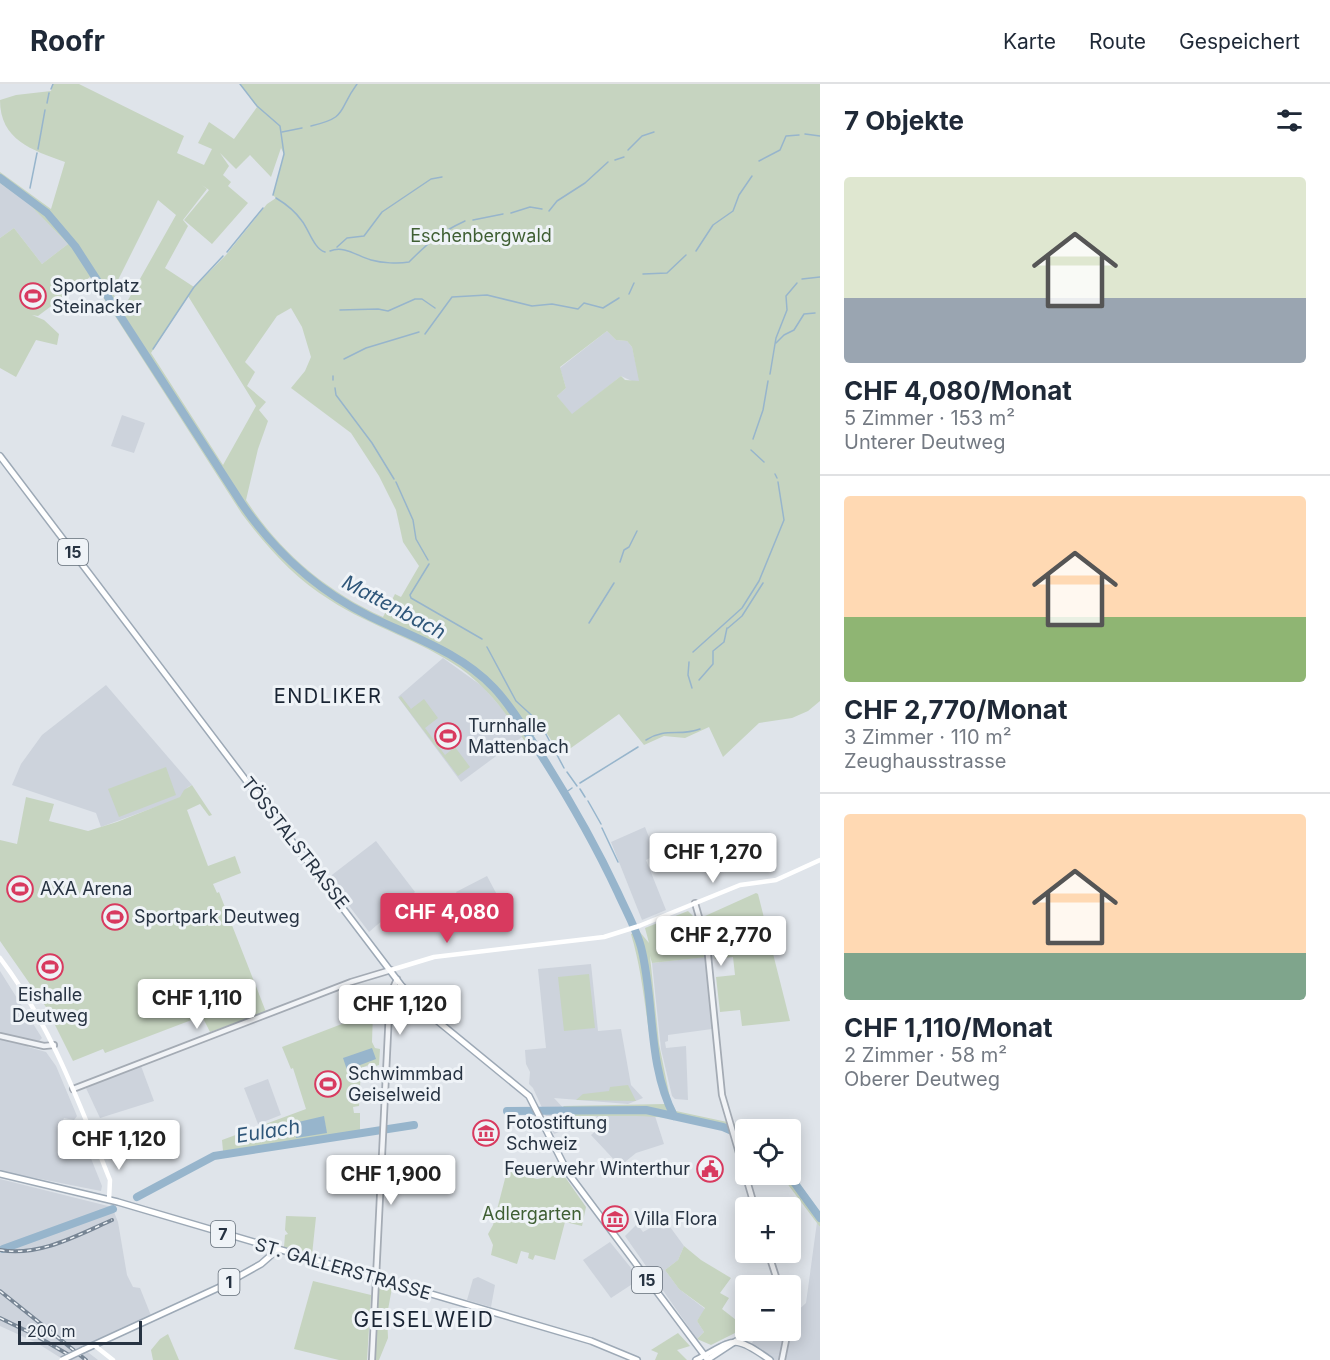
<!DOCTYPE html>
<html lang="de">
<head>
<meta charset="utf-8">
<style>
	body { margin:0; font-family:Inter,sans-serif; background:#f2f2f3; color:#1f2937; height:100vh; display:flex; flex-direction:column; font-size:22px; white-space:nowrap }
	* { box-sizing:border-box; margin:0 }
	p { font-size:20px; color:#747a83 }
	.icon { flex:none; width:33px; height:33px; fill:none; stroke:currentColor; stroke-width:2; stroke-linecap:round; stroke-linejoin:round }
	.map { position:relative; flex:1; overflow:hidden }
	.sheet { display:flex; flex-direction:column; background:#fff; width:510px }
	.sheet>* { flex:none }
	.tools { position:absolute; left:735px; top:1035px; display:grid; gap:12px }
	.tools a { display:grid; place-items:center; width:66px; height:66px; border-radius:6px; background:#fff; box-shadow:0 3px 15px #0003; font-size:30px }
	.scale { position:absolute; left:18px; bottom:15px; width:124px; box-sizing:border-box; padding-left:6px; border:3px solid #273342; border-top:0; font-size:16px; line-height:21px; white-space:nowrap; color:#273342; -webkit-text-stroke:4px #eff3f7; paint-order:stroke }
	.price { position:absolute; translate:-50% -51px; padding:0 14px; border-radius:6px; background:#fff; color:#222; font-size:20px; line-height:39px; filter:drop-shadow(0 2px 3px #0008) }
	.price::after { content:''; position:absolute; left:50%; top:36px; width:18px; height:14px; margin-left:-9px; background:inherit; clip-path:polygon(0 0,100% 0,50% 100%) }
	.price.on { background:#d83a5f; color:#fff }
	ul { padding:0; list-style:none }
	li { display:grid; align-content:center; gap:12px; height:318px; padding:0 24px }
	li+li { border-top:2px solid #e0e1e3 }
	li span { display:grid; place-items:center; height:186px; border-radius:6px; color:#555 }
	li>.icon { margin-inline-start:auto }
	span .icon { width:108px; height:108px; fill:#fffc; stroke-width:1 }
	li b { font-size:26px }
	h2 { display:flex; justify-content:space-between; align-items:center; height:72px; padding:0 24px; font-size:26px }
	header { display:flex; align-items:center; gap:36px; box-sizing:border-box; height:84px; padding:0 30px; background:#fff; border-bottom:2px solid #e0e1e3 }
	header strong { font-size:28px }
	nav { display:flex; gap:33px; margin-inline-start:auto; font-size:21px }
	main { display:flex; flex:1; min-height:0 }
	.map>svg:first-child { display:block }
</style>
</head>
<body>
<header>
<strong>Roofr</strong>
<nav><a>Karte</a><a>Route</a><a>Gespeichert</a></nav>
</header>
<main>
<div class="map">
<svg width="820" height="1276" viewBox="0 0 820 1276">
	<rect width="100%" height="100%" fill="#dfe4ea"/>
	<g fill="#cdd3dc">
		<polygon points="0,99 28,119 68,160 42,180 14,144 0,154"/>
		<polygon points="607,247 616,256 627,257 632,263 640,297 634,298 621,292 572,331 557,312 566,304 560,284"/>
		<polygon points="122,331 145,339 134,369 111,362"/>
		<polygon points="443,574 482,602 507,630 522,653 461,698 398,613"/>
		<polygon points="106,601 192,701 188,703 180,714 101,743 96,729 12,701 21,680 42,651"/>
		<polygon points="645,743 656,771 646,776 666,826 642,836 611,758"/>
		<polygon points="376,757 415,808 369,848 328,794"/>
		<polygon points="487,792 503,822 481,834 475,844 456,808"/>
		<polygon points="705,873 712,945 668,951 668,957 665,958 666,964 686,962 688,1016 675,1015 672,1012 661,965 652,879"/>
		<polygon points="591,880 598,947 621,945 631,1001 643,1014 628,1020 554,1014 578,1040 554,1050 533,1004 529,1000 530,988 526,980 525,966 546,964 538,885"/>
		<polygon points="0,887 42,954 39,957 30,955 28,963 46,968 56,982 77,1032 74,1036 64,1034 62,1039 76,1042 80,1047 102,1102 101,1107 0,1087"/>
		<polygon points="141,982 154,1017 100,1034 86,1004"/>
		<polygon points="268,995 281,1031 258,1040 244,1004"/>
		<polygon points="597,1030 655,1032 664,1060 636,1069 620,1082 591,1051 597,1046 594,1045"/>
		<polygon points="0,1095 112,1123 118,1138 127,1191 133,1203 140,1204 152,1234 85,1266 98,1276 64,1276 37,1259 0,1242"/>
		<polygon points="665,1136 684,1162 678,1176 665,1186 679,1205 705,1225 697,1237 704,1248 697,1255 625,1152 637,1140 643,1148"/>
		<polygon points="817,1138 820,1143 820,1276 770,1276 750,1262 760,1247 785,1253 788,1247 790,1246 792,1232 806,1219"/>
		<polygon points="610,1158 640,1195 611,1214 583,1176"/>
		<polygon points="478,1193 495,1201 491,1223 467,1216 473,1195"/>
	</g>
	<g fill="#c6d4c0" fill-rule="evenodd">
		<path d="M53 0H79L184 52 177 69 204 81 212 65 198 59 209 38 234 55 257 23 240 0H820V617L808 627 792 634 759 639 723 673 709 643 685 654 664 652 644 661 619 630 561 671 540 639 537 649 526 659C507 630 488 604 460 584 420 556 371 543 330 516 294 494 267 463 242 430L90 193 38 232 32 231 44 236 59 250 57 261 36 256 16 293 0 284V154L14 144 42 180 68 160 28 119 0 99V88L51 125 65 78C32 66 0 56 0 16L16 11 51 7ZM281 64 284 70 273 111 276 114 267 120 226 171 194 203 165 184 188 142 183 136 207 105 202 101 209 106 184 136 212 160 248 119 228 102 231 98 223 91 229 82 220 69 236 85 250 71 271 93ZM158 116 176 131 123 225 112 208ZM188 212 256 322 223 381 151 269ZM291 224 302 243 311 273 305 287 291 304 351 349 379 392 396 426 403 458 419 482 401 513 395 510 383 533C326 507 280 468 246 416L258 365 268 337 259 326 266 318 247 302 255 288 245 278 277 232ZM607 247 616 256 627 257 632 263 639 297 625 296 621 292 572 330 557 312 566 304 560 283Z"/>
		<polygon points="401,612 411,625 424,615 438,634 425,644 445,671 455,663 470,683 458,692 399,614"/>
		<polygon points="166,683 176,711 119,733 108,705"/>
		<polygon points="192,701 212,731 209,732 200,720 187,726 208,782 235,772 241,789 213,800 217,809 219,808 266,928 210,948 202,932 105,969 103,965 73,977 46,923 0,857 0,756 17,760 26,713 54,720 49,737 88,747 117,738 180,713 184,706"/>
		<polygon points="756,809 758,810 790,937 742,942 740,926 720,928 716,893 735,891 733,873 715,875 705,832"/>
		<path d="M688 827 698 837 707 873 652 879 650 872 659 960 670 1014H663C646 960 647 903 631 850L639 847 649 859 645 844Z"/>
		<polygon points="589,890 595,944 564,947 558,893"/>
		<polygon points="373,928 372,958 375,964 380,965 379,981 376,982 374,979 361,984 359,1022 353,1023 354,1029 360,1029 360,1047 223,1067 222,1056 306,1025 293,984 291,985 282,963"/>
		<polygon points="628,1001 636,1017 576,1016 583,1010 609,1007 610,1003"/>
		<path d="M665 1020 673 1021 676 1027 755 1044 746 1046 745 1056C695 1026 627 1033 572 1032L563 1022Z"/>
		<polygon points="507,1087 537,1095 563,1090 586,1123 582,1142 565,1138 555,1176 535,1171 533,1176 528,1174 529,1169 521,1167 517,1180 491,1171 493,1161 488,1150 493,1141"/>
		<polygon points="791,1088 820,1128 820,1143 783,1094 782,1091 790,1090"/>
		<polygon points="286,1132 316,1133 312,1171 284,1163 285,1151 288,1150 285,1146"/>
		<polygon points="684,1162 701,1176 731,1194 720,1209 729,1214 722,1225 745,1243 746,1246 755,1249 751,1254 737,1248 711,1261 697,1255 704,1248 697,1237 705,1224 679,1205 665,1186 678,1176"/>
		<polygon points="313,1197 371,1211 367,1276 339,1276 294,1265"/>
		<polygon points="383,1201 392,1204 387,1231 388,1254 379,1276 375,1276 378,1204"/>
		<polygon points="678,1249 690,1262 677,1266 687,1276 655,1276 658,1269 651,1266"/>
		<polygon points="168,1250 179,1276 153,1276 151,1266 160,1255"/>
	</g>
	<g fill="#97b5cc">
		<polygon points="372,964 376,975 347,986 343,974"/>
		<polygon points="324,1032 327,1049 296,1054 294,1039"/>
	</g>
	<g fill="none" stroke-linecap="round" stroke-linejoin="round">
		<g stroke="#97b5cc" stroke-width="1.5">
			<polyline points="240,0 257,22 280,42 284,70 273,111"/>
			<polyline points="51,5 53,0"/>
			<polyline points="47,19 49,9"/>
			<path d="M311 42C349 33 337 27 357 0"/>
			<polyline points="282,48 302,44"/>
			<polyline points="805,50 820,52"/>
			<polyline points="38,65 45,26"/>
			<polyline points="628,66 642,52 654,48"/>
			<polyline points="615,76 624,73"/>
			<polyline points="759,77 780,66 786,52 799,51"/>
			<polyline points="30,104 37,69"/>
			<path d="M276 114C286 120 295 127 302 137 309 146 314 165 325 168"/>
			<polyline points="549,127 557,117 585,99 608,78"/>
			<polyline points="511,129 530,123 542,125"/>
			<polyline points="473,136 503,130"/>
			<polyline points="337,163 347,154 364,152 382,128 431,95 442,93"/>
			<path d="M330 167C344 161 357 172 371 176 382 179 398 180 409 178 428 159 439 149 465 137"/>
			<polyline points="696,167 713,141 733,127 739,111 752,92"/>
			<polyline points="227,168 263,124"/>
			<polyline points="643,190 667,189 686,171"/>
			<polyline points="802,195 820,193"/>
			<polyline points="629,210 634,199"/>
			<polyline points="340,226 378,225 388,227 415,215 422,215 435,224"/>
			<polyline points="425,250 452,213 487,211 532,222 552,220 578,225 584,219 603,224 619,214"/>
			<polyline points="776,259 784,251 794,246 804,230 815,229"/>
			<polyline points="153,265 194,203 223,172"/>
			<polyline points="147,274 149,272"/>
			<polyline points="344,275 366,264 419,248"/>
			<polyline points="770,290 776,254 787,226 786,212 797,199"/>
			<polyline points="333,292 333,296"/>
			<polyline points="335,304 336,311 372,359 394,395"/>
			<polyline points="753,355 763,326 768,297"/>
			<polyline points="751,366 764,378"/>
			<polyline points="775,390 777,394"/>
			<polyline points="396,398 413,436 416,455 428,476"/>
			<polyline points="620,478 624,466 629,463 637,447"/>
			<polyline points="429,480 410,511 411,514 482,555"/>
			<polyline points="589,539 614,499"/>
			<polyline points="728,544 742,532 763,499"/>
			<polyline points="487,563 516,617 539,638"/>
			<polyline points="693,568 742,524 759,497 784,436 778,398"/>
			<polyline points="689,578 688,591 692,604"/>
			<polyline points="699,596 713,580 713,567 724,558 727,544"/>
			<polyline points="518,636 518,635"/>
			<polyline points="541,641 564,684"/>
			<path d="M646 656C667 643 679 653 700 645"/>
			<polyline points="567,688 577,702"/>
			<polyline points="580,699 638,663"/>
			<polyline points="580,705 585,713"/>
			<polyline points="565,709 572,704"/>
			<polyline points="588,717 601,740"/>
			<polyline points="602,744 618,778"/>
			<polyline points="607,786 608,786"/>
		</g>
		<g stroke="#97b5cc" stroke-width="8">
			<path d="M0 94 47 129 75 162 242 420C275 468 317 506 369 532 412 553 460 568 494 604 513 624 528 651 543 674 571 718 596 762 618 809 626 827 636 844 641 863 655 918 647 980 674 1032"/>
			<polyline points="507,1027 646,1026 723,1043 746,1053"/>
			<polyline points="788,1090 820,1134"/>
			<polyline points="137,1113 214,1072 414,1041"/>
			<polyline points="3,1165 113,1125"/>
		</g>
		<g stroke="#a4abb4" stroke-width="8">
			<g id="tertiary">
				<polyline points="695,819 707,861 722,1011 755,1124"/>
				<polyline points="0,952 44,962 54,961"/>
				<polyline points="73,1005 351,898 391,886"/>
				<polyline points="768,1168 779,1202"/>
				<polyline points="372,1276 389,928 391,909 397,895"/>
				<polyline points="782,1276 788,1246"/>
			</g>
		</g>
		<g stroke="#9da9b6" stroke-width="8">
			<g id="primary">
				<polyline points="0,372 401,901 429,930 529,1012 568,1089 708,1276"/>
				<polyline points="0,1090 118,1118 591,1257 637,1276"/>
				<polyline points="83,1266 220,1203 261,1180 277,1166"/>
				<path d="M696 1276C735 1256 732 1249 770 1276"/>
				<polyline points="707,1276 736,1257"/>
			</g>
		</g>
		<use href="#tertiary" stroke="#f2f4f7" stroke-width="4.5"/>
		<g stroke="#fff" stroke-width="4.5">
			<path d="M0 874C51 941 79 1019 110 1096L109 1116"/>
			<polyline points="391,886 434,873 604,853 639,842 740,801 776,796 820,776"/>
			<polyline points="94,1261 113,1276"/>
		</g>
		<use href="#primary" stroke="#fff" stroke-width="5"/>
		<g stroke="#778594" stroke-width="4">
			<g id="rail">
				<path d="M0 1166C39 1173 78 1151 112 1136"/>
				<polyline points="0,1207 86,1276"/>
				<polyline points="0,1234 33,1250 69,1271"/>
			</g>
		</g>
		<use href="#rail" stroke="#eff3f7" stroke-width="1.5" stroke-dasharray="4.5" stroke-linecap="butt"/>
		<g stroke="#9da9b6" stroke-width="8" stroke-linecap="butt">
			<polyline id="primary-bridge" points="62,1276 83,1266"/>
		</g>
		<use href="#primary-bridge" stroke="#fff" stroke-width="5"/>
	</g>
	<defs>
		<g id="stadium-ring" transform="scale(1.35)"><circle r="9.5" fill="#eff3f7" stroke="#d83a5f" stroke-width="1.5"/><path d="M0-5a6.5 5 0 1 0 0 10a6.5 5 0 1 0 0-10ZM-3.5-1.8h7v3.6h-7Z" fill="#d83a5f"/></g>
		<g id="museum-ring" transform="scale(1.35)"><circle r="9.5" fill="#eff3f7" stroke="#d83a5f" stroke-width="1.5"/><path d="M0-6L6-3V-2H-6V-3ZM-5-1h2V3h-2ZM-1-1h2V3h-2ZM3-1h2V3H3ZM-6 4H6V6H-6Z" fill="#d83a5f"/></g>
		<g id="civic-ring" transform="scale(1.35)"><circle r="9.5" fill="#eff3f7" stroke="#d83a5f" stroke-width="1.5"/><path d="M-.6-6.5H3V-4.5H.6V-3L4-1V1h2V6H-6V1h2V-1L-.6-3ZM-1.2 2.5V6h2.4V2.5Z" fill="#d83a5f"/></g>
	</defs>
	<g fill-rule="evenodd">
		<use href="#stadium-ring" x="33" y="212"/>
		<use href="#stadium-ring" x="448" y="652"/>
		<use href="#stadium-ring" x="20" y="805"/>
		<use href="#stadium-ring" x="115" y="833"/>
		<use href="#stadium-ring" x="50" y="883"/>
		<use href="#stadium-ring" x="328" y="1000"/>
		<use href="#museum-ring" x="486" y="1049"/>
		<use href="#civic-ring" x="710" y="1085"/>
		<use href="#museum-ring" x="615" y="1135"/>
	</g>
	<g text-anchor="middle" stroke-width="6" stroke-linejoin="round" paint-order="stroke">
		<g fill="#eff3f7" stroke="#636d78" stroke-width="1.5">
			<rect x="58" y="455" width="30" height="26" rx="4.5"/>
			<rect x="211" y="1137" width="24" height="26" rx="4.5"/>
			<rect x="632" y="1183" width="30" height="26" rx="4.5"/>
			<rect x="218.5" y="1185" width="21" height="26" rx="4.5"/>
		</g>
		<g font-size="16" font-weight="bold" fill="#273342">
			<text x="73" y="474">15</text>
			<text x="223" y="1156">7</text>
			<text x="647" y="1202">15</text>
			<text x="229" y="1204">1</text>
		</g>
		<g font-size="18" fill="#3f5f33" stroke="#eff3f7">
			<text x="481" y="158">Eschenbergwald</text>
			<text x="532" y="1136">Adlergarten</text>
		</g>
		<g font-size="18" fill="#273342" stroke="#eff3f7" text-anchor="start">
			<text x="52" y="208">Sportplatz<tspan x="52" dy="21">Steinacker</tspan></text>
			<text x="468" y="648">Turnhalle<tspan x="468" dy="21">Mattenbach</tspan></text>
			<text x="40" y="811">AXA Arena</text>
			<text x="134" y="839">Sportpark Deutweg</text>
			<text x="50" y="917" text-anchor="middle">Eishalle<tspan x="50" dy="21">Deutweg</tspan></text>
			<text x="348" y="996">Schwimmbad<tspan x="348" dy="21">Geiselweid</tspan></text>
			<text x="506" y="1045">Fotostiftung<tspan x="506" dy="21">Schweiz</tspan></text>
			<text x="690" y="1091" text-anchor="end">Feuerwehr Winterthur</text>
			<text x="634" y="1141">Villa Flora</text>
		</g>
		<g font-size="18" fill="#273342" stroke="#eff3f7">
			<text transform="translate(295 759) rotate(52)" y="6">TÖSSTALSTRASSE</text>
			<text transform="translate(343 1185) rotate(16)" y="6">ST. GALLERSTRASSE</text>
		</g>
		<g font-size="20" font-style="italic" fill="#2e5679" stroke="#eff3f7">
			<text transform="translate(394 523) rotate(28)" y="7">Mattenbach</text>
			<text transform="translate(268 1047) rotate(-9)" y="7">Eulach</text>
		</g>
		<g font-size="20" letter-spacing="1.5" fill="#192433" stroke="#eff3f7">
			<text x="328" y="619">ENDLIKER</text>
		</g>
		<g font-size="21" letter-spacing="1.5" fill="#192433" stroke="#eff3f7">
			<text x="424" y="1243">GEISELWEID</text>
		</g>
	</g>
</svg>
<div class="tools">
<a><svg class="icon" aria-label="locate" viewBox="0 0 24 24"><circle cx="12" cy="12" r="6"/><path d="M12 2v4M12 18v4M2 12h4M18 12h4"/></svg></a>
<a>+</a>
<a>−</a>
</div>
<div class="scale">200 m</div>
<b class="price" style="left:713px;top:800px">CHF 1,270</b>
<b class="price on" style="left:447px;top:860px">CHF 4,080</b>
<b class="price" style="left:721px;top:883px">CHF 2,770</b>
<b class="price" style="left:197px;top:946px">CHF 1,110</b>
<b class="price" style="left:400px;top:952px">CHF 1,120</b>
<b class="price" style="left:119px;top:1087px">CHF 1,120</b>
<b class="price" style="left:391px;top:1122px">CHF 1,900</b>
</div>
<section class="sheet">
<h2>7 Objekte<svg class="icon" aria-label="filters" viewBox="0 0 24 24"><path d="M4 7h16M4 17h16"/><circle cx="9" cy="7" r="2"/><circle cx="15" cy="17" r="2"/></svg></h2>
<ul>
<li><span style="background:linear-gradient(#dfe7d0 65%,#9aa5b1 0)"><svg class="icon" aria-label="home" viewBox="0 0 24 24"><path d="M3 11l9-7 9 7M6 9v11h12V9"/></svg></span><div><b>CHF 4,080/Monat</b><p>5 Zimmer · 153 m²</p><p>Unterer Deutweg</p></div></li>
<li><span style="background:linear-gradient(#ffd9b3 65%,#8fb573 0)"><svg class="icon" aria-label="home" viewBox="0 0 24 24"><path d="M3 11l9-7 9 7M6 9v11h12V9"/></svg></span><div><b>CHF 2,770/Monat</b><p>3 Zimmer · 110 m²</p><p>Zeughausstrasse</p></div></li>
<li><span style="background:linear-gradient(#ffd9b3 75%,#7fa58c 0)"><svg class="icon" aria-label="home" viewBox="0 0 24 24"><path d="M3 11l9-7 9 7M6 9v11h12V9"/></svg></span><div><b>CHF 1,110/Monat</b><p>2 Zimmer · 58 m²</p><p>Oberer Deutweg</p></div></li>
</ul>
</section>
</main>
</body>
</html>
